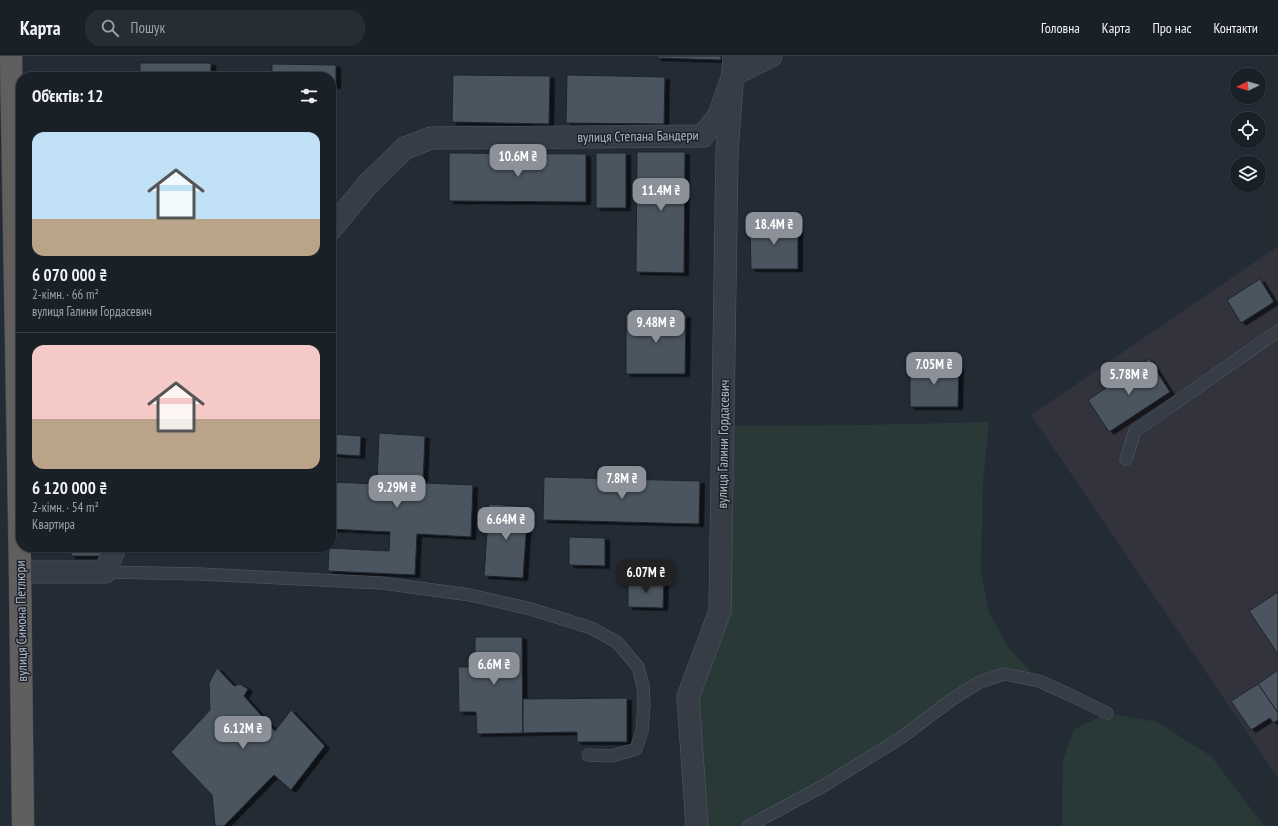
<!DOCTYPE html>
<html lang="uk">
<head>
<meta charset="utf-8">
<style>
	body { margin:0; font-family:"PT Sans Narrow",sans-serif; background:#272d34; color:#f1f3f6; height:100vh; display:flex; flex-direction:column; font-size:15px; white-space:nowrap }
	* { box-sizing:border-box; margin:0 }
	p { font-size:13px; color:#9fa3a8 }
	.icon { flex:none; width:22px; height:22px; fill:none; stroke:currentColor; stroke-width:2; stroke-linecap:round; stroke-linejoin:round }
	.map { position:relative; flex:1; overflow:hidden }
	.panel { position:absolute; left:16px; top:16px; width:320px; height:480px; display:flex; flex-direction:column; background:#1a2028; border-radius:16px; box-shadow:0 1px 3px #0004,0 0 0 1px #383e45 }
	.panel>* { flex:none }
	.needle { width:26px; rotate:265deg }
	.controls { position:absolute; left:1230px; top:12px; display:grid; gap:8px }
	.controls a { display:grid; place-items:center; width:36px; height:36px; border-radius:50%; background:#1a2028; box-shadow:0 1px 3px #0004,0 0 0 1px #383e45; font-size:20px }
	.price { position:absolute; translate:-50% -34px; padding:0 9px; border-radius:8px; background:#8c9099; color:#fff; font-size:13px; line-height:26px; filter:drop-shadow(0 1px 2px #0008) }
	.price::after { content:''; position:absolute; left:50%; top:24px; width:12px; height:9px; margin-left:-6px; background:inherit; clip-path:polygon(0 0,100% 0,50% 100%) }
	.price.current { background:#222; color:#fff }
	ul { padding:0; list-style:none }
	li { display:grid; align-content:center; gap:8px; height:212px; padding:0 16px }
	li+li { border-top:1px solid #383e45 }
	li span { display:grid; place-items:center; height:124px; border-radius:12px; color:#555 }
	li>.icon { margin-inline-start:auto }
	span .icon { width:72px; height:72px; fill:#fffc; stroke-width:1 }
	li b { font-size:17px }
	h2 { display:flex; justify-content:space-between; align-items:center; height:48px; padding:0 16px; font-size:17px }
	header { display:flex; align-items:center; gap:24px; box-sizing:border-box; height:56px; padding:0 20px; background:#1a2028; border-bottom:1px solid #383e45 }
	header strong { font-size:19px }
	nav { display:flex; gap:22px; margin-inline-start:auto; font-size:14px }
	.search { width:280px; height:36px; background:#272d34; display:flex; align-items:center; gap:10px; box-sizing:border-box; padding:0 14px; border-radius:16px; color:#9fa3a8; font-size:15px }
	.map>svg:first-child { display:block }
</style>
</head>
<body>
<header>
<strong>Карта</strong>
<div class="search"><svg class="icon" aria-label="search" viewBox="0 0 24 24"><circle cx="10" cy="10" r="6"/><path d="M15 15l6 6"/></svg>Пошук</div>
<nav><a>Головна</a><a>Карта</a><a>Про нас</a><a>Контакти</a></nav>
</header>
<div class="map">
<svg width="1278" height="770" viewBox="0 0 1278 770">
	<defs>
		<filter id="shadow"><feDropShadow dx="4.5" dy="2.5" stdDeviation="0" flood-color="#0009"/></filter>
	</defs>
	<rect width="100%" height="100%" fill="#232b35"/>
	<polygon fill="#33333e" points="1278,190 1278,722 1031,359"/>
	<g fill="#283938">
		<polygon points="989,366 983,427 981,515 989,556 1008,591 1039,625 1004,618 749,770 697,770 688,641 720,555 723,370 861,369"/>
		<polygon points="1107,657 1157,666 1211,700 1264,770 1062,770 1063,705 1073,674"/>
	</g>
	<g fill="#4b5561" stroke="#1d242d" filter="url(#shadow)">
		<polygon points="657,0 721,0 721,4 657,2"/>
		<rect x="140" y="7" width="71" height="14"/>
		<polygon points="272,8 336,9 336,30 331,30 331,21 272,21"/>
		<polygon points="453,19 550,20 549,68 452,66"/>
		<polygon points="567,19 665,21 664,68 566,67"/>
		<polygon points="637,96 685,96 684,217 636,216"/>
		<polygon points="449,97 586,98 586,146 449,145"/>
		<rect x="596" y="97" width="30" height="55"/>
		<polygon points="750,167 798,167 798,213 751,213"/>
		<polygon points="1260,223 1274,246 1241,267 1227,244"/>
		<polygon points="626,258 686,259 685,318 626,318"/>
		<polygon points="1149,303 1170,336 1109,376 1088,344"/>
		<polygon points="910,309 959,310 958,351 910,351"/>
		<polygon points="379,377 425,380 423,427 473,429 471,481 417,478 415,519 328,515 329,492 389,495 390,476 331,473 331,426 377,428"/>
		<polygon points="331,378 361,380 360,400 331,398"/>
		<polygon points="544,421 700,425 699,468 543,464"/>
		<polygon points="489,448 528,451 523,522 484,520"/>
		<polygon points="569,481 605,482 605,510 569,509"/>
		<rect x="71" y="491" width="34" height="9"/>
		<polygon points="628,524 664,524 663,552 628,551"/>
		<polygon points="1278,536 1278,598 1249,555"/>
		<polygon points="475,581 522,581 523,677 477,678 476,656 459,656 458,611 475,611"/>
		<polygon points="217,612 234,630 240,628 248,633 244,640 275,675 291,654 325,690 291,734 274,719 224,770 215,770 212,739 171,696 210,654 209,627"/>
		<polygon points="1278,614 1278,657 1258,628"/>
		<polygon points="1258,628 1278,657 1278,664 1273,667 1270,662 1251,674 1231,645"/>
		<polygon points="627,642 627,686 577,686 577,676 523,677 523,643"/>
	</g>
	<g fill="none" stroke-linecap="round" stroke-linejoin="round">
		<g stroke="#535b64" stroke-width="13">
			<g id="service">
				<polyline points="1126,403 1135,375 1278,275"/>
				<polyline points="105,516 200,518 382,527 470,539 531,553 591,572 617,586 638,611 643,630 644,649 642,675 636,693 612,700 588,699"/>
				<polyline points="749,770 825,729 902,681 951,644 980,626 1004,618 1039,625 1068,638 1107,657"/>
			</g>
		</g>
		<g stroke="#535b64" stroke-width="23">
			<g id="minor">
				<polyline points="331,173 368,128 405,92 431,82 703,80 719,59 733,19 771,0"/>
				<polyline points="20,516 105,516 115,491"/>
				<polyline points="697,770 688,641 720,555 727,97 734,0"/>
			</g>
		</g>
		<g stroke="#404851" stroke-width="23">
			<polyline id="trunk" points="11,0 20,516 23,770"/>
		</g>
		<use href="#service" stroke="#363d46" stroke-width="12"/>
		<use href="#minor" stroke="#363d46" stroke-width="22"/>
		<use href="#trunk" stroke="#605f5d" stroke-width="22"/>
	</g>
	<g text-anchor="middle" stroke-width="3" stroke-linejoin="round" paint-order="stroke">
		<g font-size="14" fill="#b0b8c2" stroke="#1b222b">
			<text transform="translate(638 80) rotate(-1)" y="5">вулиця Степана Бандери</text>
			<text transform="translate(723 388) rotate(-89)" y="5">вулиця Галини Гордасевич</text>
			<text transform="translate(21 565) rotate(-91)" y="5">вулиця Симона Петлюри</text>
		</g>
	</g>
</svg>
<div class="controls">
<a><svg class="needle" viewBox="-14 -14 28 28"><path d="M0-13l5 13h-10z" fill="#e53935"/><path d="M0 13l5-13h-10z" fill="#9fa3a8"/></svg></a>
<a><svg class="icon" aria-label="locate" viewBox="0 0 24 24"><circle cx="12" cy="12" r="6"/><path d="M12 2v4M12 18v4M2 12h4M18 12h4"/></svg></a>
<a><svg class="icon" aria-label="layers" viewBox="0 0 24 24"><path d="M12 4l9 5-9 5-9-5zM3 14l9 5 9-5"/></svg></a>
</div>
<b class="price" style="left:518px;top:122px">10.6M ₴</b>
<b class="price" style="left:661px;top:156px">11.4M ₴</b>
<b class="price" style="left:774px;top:190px">18.4M ₴</b>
<b class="price" style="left:656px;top:288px">9.48M ₴</b>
<b class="price" style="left:934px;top:330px">7.05M ₴</b>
<b class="price" style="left:1129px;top:340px">5.78M ₴</b>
<b class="price" style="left:622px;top:444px">7.8M ₴</b>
<b class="price" style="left:397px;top:453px">9.29M ₴</b>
<b class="price" style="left:506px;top:485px">6.64M ₴</b>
<b class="price current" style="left:646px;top:538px">6.07M ₴</b>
<b class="price" style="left:494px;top:630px">6.6M ₴</b>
<b class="price" style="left:243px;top:694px">6.12M ₴</b>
<section class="panel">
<h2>Об’єктів: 12<svg class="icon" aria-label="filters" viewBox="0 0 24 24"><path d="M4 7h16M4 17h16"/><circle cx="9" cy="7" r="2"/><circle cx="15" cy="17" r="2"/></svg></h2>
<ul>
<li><span style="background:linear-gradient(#bfe0f5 70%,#b9a48a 0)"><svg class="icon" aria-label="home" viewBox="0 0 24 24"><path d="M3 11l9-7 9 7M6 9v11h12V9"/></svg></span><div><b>6 070 000 ₴</b><p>2-кімн. · 66 m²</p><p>вулиця Галини Гордасевич</p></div></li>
<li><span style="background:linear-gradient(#f6c9c9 60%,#b9a48a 0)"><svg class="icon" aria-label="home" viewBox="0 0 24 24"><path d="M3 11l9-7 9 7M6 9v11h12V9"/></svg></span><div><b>6 120 000 ₴</b><p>2-кімн. · 54 m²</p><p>Квартира</p></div></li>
</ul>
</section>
</div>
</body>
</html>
